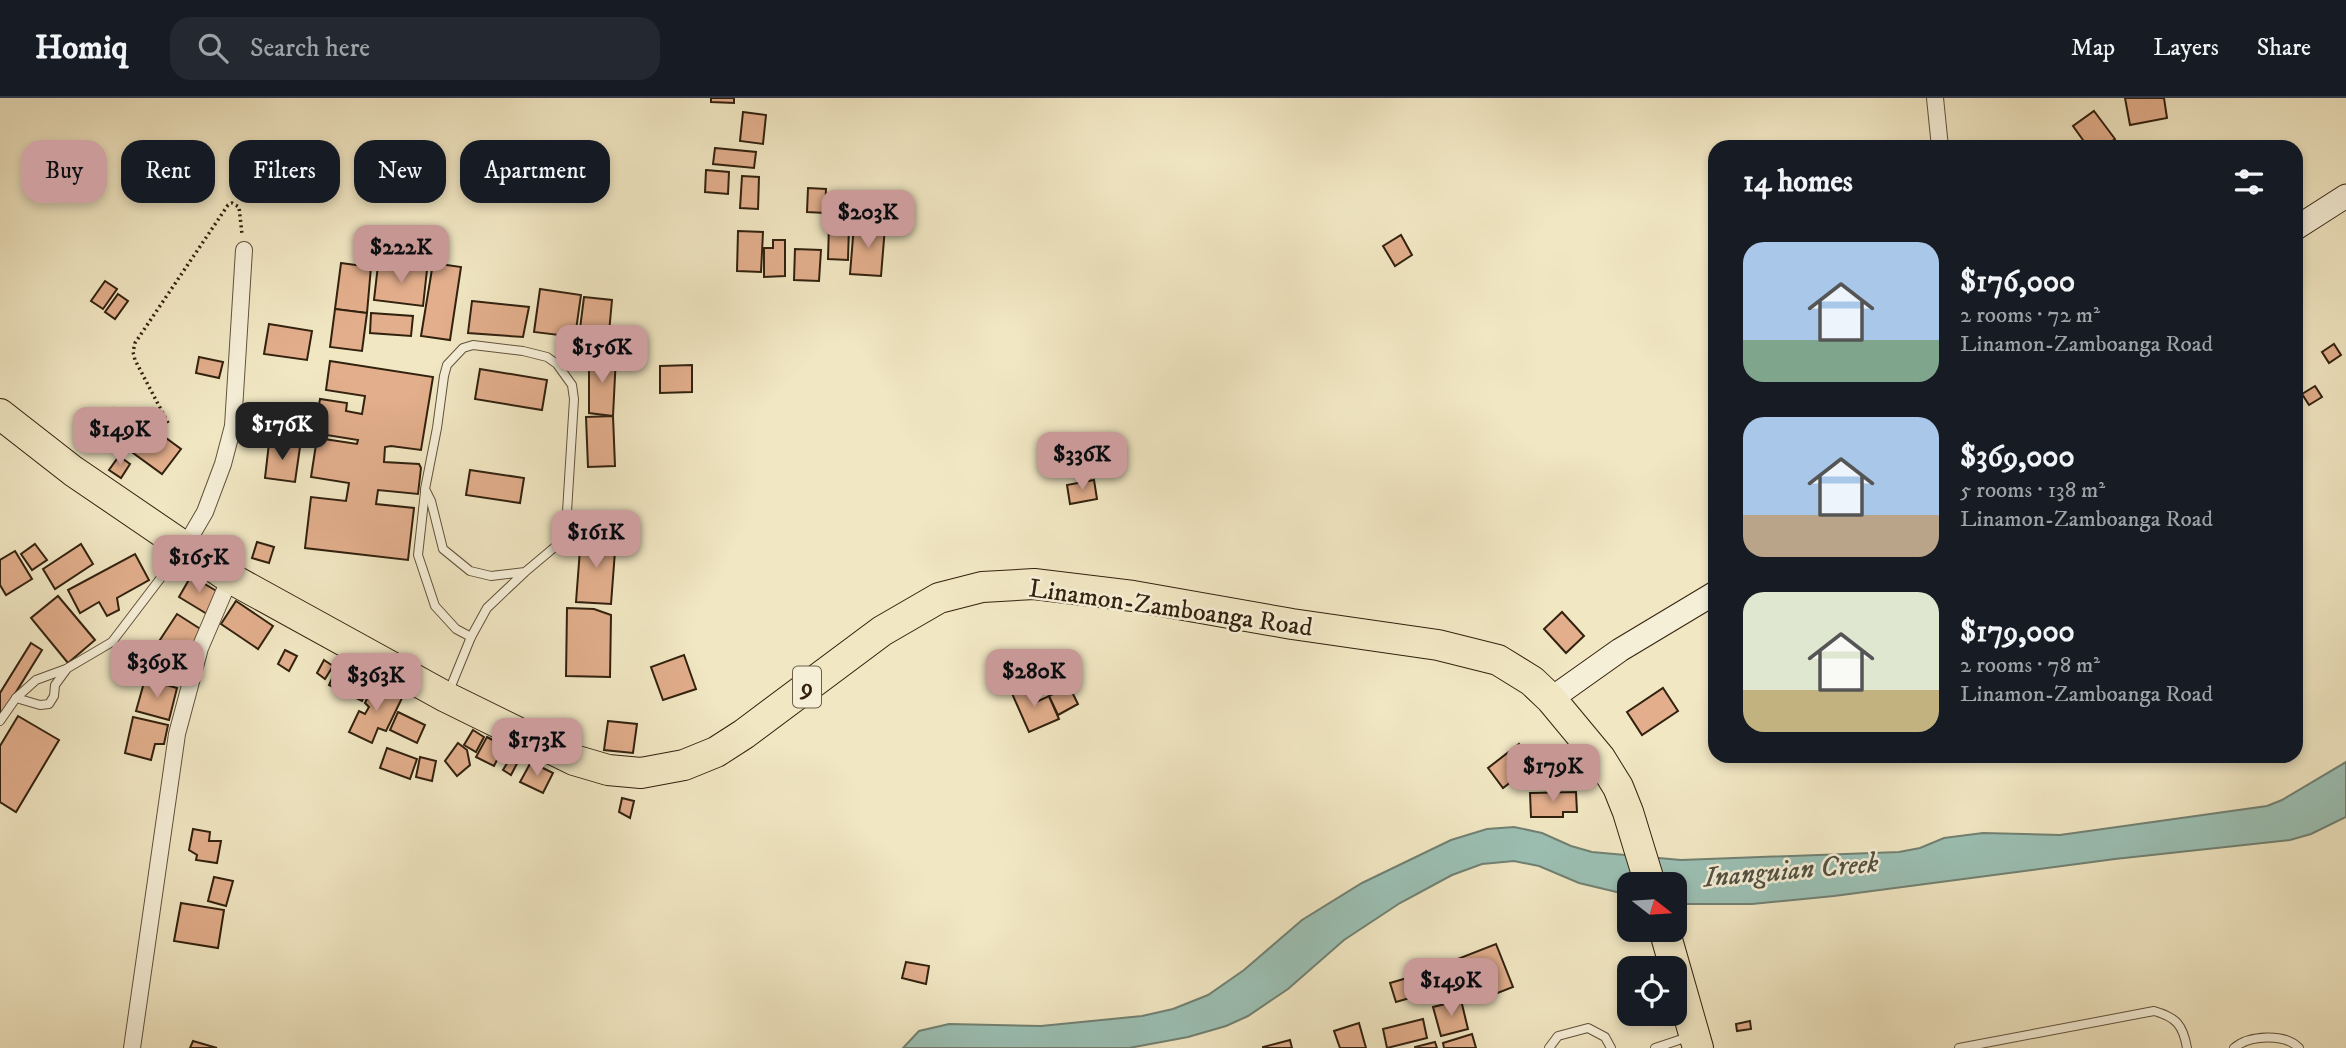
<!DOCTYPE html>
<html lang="en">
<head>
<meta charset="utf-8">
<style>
	body { margin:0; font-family:"IM FELL DW Pica",serif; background:#242831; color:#f1f3f6; height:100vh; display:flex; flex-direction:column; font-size:26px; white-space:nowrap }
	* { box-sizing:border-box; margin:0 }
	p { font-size:23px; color:#9ea1a6 }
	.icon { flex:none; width:38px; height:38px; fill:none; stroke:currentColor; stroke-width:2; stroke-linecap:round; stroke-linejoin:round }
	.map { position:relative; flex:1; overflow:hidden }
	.sheet { position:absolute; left:1708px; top:42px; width:595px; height:623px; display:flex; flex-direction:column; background:#171b24; border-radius:21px; box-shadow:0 4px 10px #0003 }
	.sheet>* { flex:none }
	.hud { position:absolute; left:21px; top:42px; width:665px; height:63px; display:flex; gap:14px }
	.needle { width:46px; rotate:107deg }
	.buttons { position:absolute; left:1617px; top:774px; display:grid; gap:14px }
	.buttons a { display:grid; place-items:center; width:70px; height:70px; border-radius:14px; background:#171b24; box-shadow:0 4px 10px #0003; font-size:35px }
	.price { position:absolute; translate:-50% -60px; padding:0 16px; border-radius:14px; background:#c59692; color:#111; font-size:23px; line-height:46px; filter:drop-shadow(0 2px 4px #0008) }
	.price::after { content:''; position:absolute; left:50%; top:42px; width:21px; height:16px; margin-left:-10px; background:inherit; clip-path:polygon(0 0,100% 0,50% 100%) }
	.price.current { background:#222; color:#fff }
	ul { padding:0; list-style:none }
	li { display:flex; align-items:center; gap:21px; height:175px; padding:0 35px }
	li span { display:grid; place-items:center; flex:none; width:196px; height:140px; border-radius:21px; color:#555 }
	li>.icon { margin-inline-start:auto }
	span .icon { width:84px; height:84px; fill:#fffc; stroke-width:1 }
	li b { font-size:30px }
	h2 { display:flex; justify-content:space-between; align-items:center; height:84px; padding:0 35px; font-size:30px }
	.chip { padding:0 24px; border-radius:21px; background:#171b24; box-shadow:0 4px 10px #0003; font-size:24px; line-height:63px }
	.chip.current { background:#c59692; color:#111 }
	header { display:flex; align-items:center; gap:42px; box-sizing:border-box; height:98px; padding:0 35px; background:#171b24; border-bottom:2px solid #363941 }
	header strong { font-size:33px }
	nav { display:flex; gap:38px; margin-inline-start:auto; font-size:24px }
	.search { width:490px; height:63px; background:#242831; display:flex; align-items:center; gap:18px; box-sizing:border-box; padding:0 24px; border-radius:21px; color:#9ea1a6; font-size:26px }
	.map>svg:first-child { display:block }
</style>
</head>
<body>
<header>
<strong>Homiq</strong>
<div class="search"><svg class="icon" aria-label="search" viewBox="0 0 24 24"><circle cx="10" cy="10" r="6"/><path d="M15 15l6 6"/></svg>Search here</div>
<nav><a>Map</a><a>Layers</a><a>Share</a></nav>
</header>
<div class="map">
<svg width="2346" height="950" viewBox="0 0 2346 950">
	<rect width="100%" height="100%" fill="#f1e7c3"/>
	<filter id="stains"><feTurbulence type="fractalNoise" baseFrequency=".00286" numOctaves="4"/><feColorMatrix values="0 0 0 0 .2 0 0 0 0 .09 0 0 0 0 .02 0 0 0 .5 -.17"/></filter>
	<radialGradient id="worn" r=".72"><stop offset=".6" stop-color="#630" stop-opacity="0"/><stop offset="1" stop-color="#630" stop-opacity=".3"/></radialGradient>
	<polygon fill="#9bc0b4" stroke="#718072" stroke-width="2" points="2346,664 2346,719 2311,736 2290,742 2115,761 1834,798 1752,806 1682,806 1675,804 1675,786 1629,786 1629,797 1579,785 1539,768 1514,763 1482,766 1452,777 1400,805 1344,842 1288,891 1248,918 1226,928 1188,939 1129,950 903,950 919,933 949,926 1041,928 1142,918 1173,911 1208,897 1244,872 1302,822 1362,785 1451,742 1487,731 1514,729 1542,735 1571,748 1592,754 1681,762 1899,754 1920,750 1944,740 1983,735 2060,737 2267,708 2282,702"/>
	<g fill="#e2ae8c" stroke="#32210e" stroke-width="2">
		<polygon points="711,0 734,0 734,5 711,4"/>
		<polygon points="2125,0 2164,0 2167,20 2130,27"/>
		<polygon points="2094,13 2115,41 2104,49 2088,49 2073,28"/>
		<polygon points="743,14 766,17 763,46 740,43"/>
		<polygon points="715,50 756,54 754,70 713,66"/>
		<polygon points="706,72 729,74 728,96 705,94"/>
		<polygon points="742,78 759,79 758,111 740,110"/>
		<polygon points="808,90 826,91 825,115 807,114"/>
		<polygon points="829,127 849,128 848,162 828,161"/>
		<polygon points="854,127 885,129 881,178 850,176"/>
		<polygon points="738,133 763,134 761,174 737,173"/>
		<polygon points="1401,137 1412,157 1395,168 1383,148"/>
		<polygon points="773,142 785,142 785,178 764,179 764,150 773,150"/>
		<polygon points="795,151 821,152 819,183 794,182"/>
		<polygon points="341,165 371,169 367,215 335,211"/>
		<polygon points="433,165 461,169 450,242 421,238"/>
		<polygon points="378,167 427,172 423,208 374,202"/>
		<polygon points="105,183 117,191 103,211 91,203"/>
		<polygon points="540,191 581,197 575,239 534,234"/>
		<polygon points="118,196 128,203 115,221 105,214"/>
		<polygon points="584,199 612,202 607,256 577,254"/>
		<polygon points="472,203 529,209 523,239 468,235"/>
		<polygon points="335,211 367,215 362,253 330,249"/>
		<polygon points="371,215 413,218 411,238 370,235"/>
		<polygon points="269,226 312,233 307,262 264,256"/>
		<polygon points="2334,246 2341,257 2329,265 2322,254"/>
		<polygon points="589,258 616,258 613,318 589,315"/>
		<polygon points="199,259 223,264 219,280 196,275"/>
		<polygon points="330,263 433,279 421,352 391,348 385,349 384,364 419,366 421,370 418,396 378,392 376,406 414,410 408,462 305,450 311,399 346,403 349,385 311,379 317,340 357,346 358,342 314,335 320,301 347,305 346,313 362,316 365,298 326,292"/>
		<polygon points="692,267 692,294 660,295 660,268"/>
		<polygon points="480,271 547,282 542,312 475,301"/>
		<polygon points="2315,288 2322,299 2309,307 2302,296"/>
		<polygon points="114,310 131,322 111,350 94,339"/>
		<polygon points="613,318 615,368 588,369 586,319"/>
		<polygon points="147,326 181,351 162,376 129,352"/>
		<polygon points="269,345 300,349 295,384 265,380"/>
		<polygon points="119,358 130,366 121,380 109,372"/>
		<polygon points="470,372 524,380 520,405 466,397"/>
		<polygon points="1094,382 1097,401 1070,406 1067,387"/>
		<polygon points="581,438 616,440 611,506 576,504"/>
		<polygon points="257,444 274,449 269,465 252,460"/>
		<polygon points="35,446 47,462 32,472 21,456"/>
		<polygon points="81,446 93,466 55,491 43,471"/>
		<polygon points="15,453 32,481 6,497 0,487 0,462"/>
		<polygon points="135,456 149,482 117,500 119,512 107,518 99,504 80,515 68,492"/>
		<polygon points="191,478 220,495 207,516 179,499"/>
		<polygon points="58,498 95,542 68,565 31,520"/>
		<polygon points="236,503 273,528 258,551 221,526"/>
		<polygon points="567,510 594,511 611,517 610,579 566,578"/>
		<polygon points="1562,514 1584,538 1566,555 1544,531"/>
		<polygon points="177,516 202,532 175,573 150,557"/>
		<polygon points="31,545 42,552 0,620 0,595"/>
		<polygon points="285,552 297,558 289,573 278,566"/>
		<polygon points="684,557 696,591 663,602 651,569"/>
		<polygon points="324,562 333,568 325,581 317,575"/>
		<polygon points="338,567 371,582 362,603 329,587"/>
		<polygon points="145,581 177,590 169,622 136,613"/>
		<polygon points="374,585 403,598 386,633 378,630 372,645 349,634 359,613 365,616 369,609 365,605"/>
		<polygon points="1025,585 1034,605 1049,598 1059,621 1029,634 1010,591"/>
		<polygon points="1069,588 1078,606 1058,617 1049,598"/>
		<polygon points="1663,590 1678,613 1642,637 1627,614"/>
		<polygon points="398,614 425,627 417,645 390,632"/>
		<polygon points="18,618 59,642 16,714 0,704 0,648"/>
		<polygon points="133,619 168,627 164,646 155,646 151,662 125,655"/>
		<polygon points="608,623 637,626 633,655 604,652"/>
		<polygon points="473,632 484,639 476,654 464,647"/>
		<polygon points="487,639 504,648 494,668 476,659"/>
		<polygon points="458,645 467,652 470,667 457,678 445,663"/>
		<polygon points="1519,646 1534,666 1503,690 1488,670"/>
		<polygon points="387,650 417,661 410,681 380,670"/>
		<polygon points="510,650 522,656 511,677 503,672 509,662 505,660"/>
		<polygon points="420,659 436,663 432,683 416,679"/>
		<polygon points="531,664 553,675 543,695 520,684"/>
		<polygon points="1576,694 1577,714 1563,714 1563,719 1531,719 1530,695"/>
		<polygon points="622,700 634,703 630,720 619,714"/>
		<polygon points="193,731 210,734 209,743 221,743 217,765 196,762 197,757 189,752"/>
		<polygon points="214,779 233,783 226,808 208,803"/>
		<polygon points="181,805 224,812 218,850 174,843"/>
		<polygon points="1496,846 1513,889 1472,905 1455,862"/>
		<polygon points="906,864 929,868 926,886 902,880"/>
		<polygon points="1451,872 1455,885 1435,890 1431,877"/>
		<polygon points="1414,878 1420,897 1396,904 1390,885"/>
		<polygon points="1461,902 1468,931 1441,938 1433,909"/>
		<polygon points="1423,921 1427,940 1387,950 1383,931"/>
		<polygon points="1750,923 1751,931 1737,933 1736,926"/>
		<polygon points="1359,925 1366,950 1340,950 1334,933"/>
		<polygon points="1472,936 1476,950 1444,950 1443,945"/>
		<polygon points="1290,942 1292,950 1263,950 1263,949"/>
		<polygon points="193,943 217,950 190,950"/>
		<polygon points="1435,944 1437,950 1415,950 1415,949"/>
	</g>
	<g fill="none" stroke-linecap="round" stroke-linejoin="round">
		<g stroke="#62523b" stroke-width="10">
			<g id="lane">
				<polyline points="425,394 418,457 435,508 456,531 471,539"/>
				<polyline points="449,593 471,539 487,510 525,474 556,448 566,430 574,301 572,287 557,266 547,259 523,253 473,247 463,250 447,267 444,278 437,330 425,391 431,403 443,451 470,473 491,478 525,474"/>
				<polyline points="16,600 40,607 49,606 54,598 55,587 66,572"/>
				<polyline points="0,623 16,600 36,582 66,571 112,544 182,452"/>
				<polyline points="1549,950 1558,938 1588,930 1605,939 1611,950"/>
				<polyline points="1655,950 1688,939"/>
				<path d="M1959 950 2154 913C2176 919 2183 927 2187 950"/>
				<path d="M2234 950C2249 937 2285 935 2299 950"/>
			</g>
		</g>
		<g stroke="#62523b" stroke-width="18">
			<g id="street">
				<polyline points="1935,0 1940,49"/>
				<polyline points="184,450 205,414 223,366 233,328 244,152"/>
				<polyline points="132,950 177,636 200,550 230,480"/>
			</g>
		</g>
		<g stroke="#32210e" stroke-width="25">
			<g id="secondary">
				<polyline points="2296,130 2346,98"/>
				<polyline points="1551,601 1620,552 1715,495"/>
			</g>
		</g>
		<g stroke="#32210e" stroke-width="32">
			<g id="highway">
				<polyline points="0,316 73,373 230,480 446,599 574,662 608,672 641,675 684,667 716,654 744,636 882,533 939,500 982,489 1034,486 1133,498 1292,526 1438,547 1498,562 1532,583 1551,601 1600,660 1618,689 1628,714 1650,786"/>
				<polyline points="1664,831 1698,950"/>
			</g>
		</g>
		<polyline stroke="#32210e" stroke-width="3.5" stroke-dasharray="2 3.5" stroke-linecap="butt" points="168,325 135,262 133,254 135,245 228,107 232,105 239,109 242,136"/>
		<use href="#lane" stroke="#f6efd8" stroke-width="8"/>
		<use href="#street" stroke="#f6efd8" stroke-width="16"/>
		<use href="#secondary" stroke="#f6efd8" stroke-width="23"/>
		<use href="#highway" stroke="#f1e7c3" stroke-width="30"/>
	</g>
	<g text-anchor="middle" stroke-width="5" stroke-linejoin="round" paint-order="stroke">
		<rect fill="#f6efd8" stroke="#6d5f4b" stroke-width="2" x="793" y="568.5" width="28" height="41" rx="5"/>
		<g font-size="24" font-weight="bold" fill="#32210e">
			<text x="807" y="597">9</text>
		</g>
		<g font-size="26" fill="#32210e" stroke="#f6efd8">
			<text transform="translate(1171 509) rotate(8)" y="9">Linamon-Zamboanga Road</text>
		</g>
		<g font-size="28" font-style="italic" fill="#525140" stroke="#f6efd8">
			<text transform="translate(1791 771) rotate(-5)" y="10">Inanguian Creek</text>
		</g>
	</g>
	<rect width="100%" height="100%" filter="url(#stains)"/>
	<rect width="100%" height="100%" fill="url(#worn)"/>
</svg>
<div class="buttons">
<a><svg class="needle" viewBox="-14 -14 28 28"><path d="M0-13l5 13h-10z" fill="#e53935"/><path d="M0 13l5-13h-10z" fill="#9ea1a6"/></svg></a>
<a><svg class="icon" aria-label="locate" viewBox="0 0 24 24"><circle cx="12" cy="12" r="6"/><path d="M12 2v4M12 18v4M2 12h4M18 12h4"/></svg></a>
</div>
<b class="price" style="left:868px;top:152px">$203K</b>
<b class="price" style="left:401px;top:187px">$222K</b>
<b class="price" style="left:602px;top:287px">$156K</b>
<b class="price current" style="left:282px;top:364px">$176K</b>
<b class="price" style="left:120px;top:369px">$149K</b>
<b class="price" style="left:1082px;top:394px">$336K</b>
<b class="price" style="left:596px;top:472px">$161K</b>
<b class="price" style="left:199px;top:497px">$165K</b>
<b class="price" style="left:157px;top:602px">$369K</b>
<b class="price" style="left:1034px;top:611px">$280K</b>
<b class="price" style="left:376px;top:615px">$363K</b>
<b class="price" style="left:537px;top:680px">$173K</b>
<b class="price" style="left:1553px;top:706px">$179K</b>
<b class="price" style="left:1451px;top:920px">$149K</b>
<div class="hud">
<a class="chip current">Buy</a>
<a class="chip">Rent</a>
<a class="chip">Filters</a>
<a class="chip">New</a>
<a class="chip">Apartment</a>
</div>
<section class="sheet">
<h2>14 homes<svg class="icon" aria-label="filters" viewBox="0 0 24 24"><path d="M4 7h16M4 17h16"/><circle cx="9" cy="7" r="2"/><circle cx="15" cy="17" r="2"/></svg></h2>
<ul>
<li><span style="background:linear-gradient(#a9c7e8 70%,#7fa58c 0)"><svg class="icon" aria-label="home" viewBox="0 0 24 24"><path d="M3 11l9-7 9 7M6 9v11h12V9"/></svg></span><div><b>$176,000</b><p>2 rooms · 72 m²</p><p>Linamon-Zamboanga Road</p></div></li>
<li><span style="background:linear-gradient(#a9c7e8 70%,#b9a48a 0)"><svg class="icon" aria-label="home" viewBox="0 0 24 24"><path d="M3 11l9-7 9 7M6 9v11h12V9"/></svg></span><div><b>$369,000</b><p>5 rooms · 138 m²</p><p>Linamon-Zamboanga Road</p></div></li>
<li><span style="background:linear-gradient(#dfe7d0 70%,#c2b280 0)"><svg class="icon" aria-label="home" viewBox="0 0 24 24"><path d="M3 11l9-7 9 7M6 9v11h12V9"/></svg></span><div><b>$179,000</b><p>2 rooms · 78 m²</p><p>Linamon-Zamboanga Road</p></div></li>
</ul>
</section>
</div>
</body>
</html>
